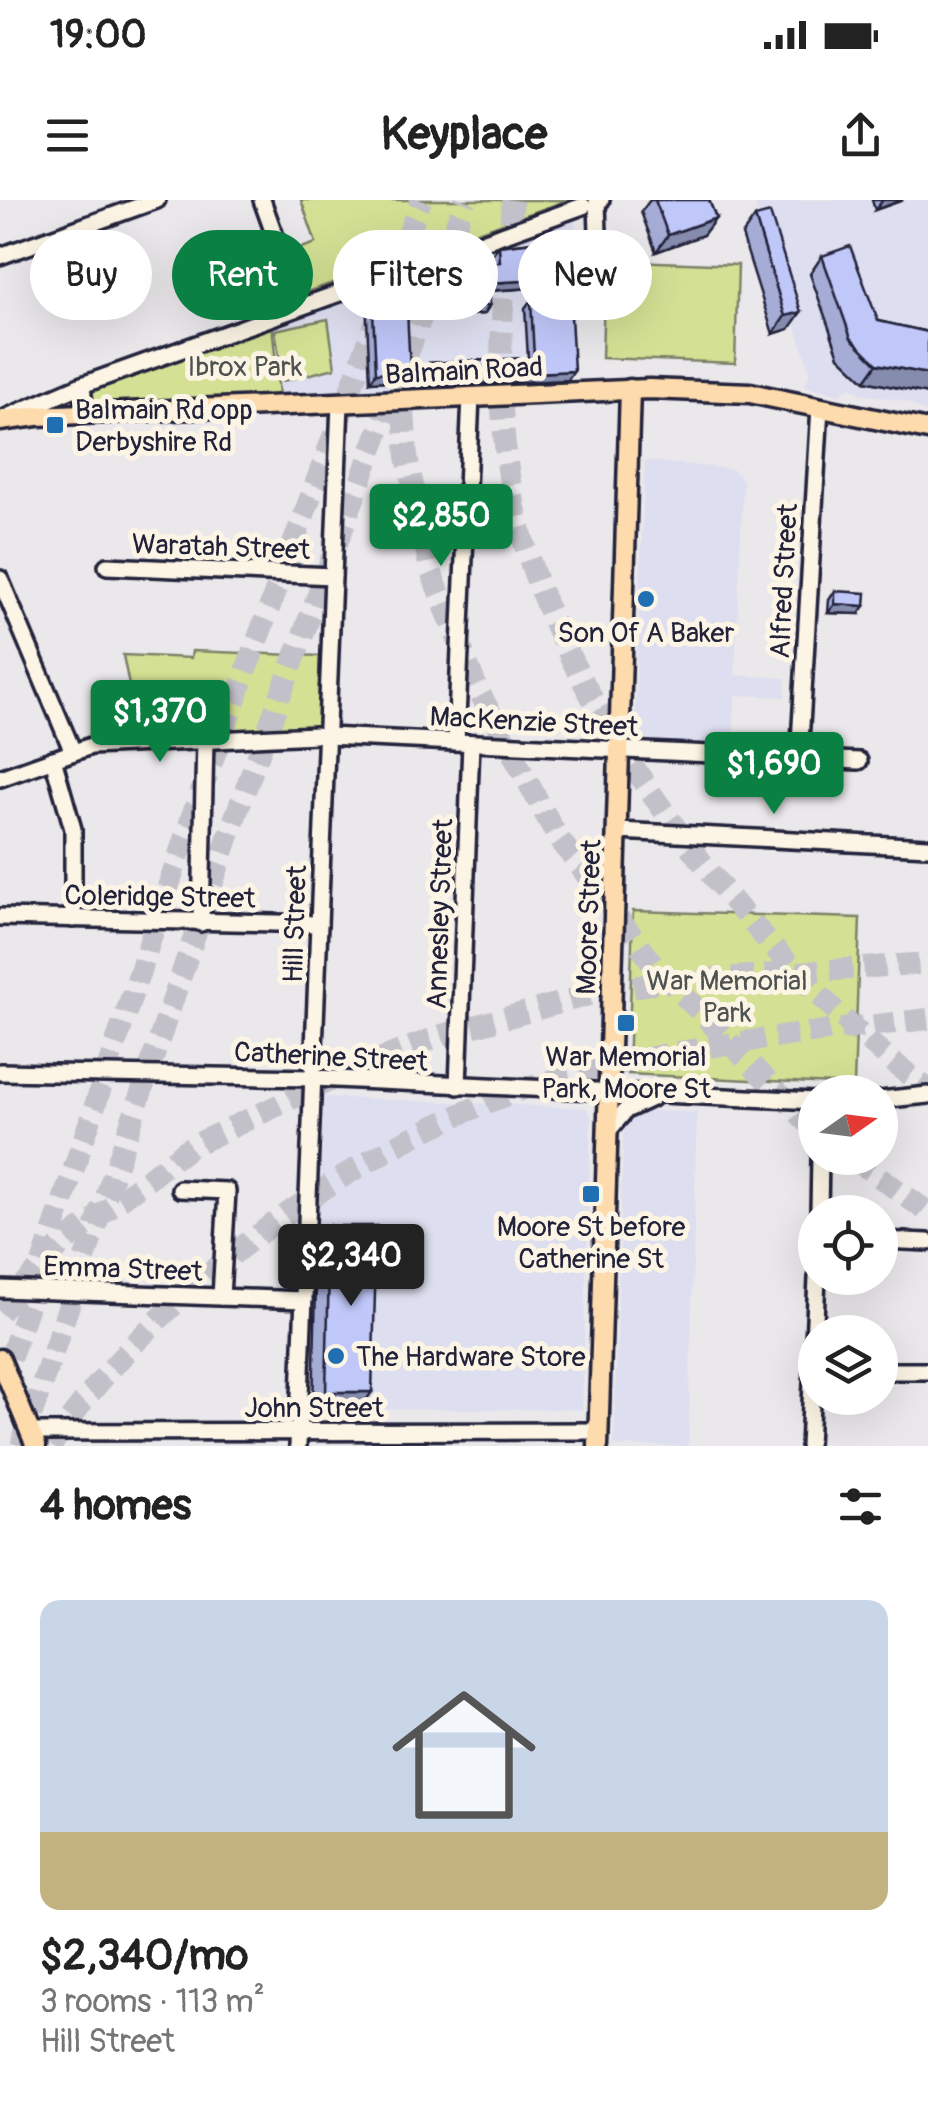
<!DOCTYPE html>
<html lang="en">
<head>
<meta charset="utf-8">
<style>
	body { margin:0; font-family:Pangolin,sans-serif; background:#f6f6f6; color:#222; height:100vh; display:flex; flex-direction:column; font-size:38px; white-space:nowrap }
	* { box-sizing:border-box; margin:0 }
	p { font-size:32px; color:#767676 }
	.icon { flex:none; width:55px; height:55px; fill:none; stroke:currentColor; stroke-width:2; stroke-linecap:round; stroke-linejoin:round }
	.map { position:relative; height:1246px; overflow:hidden }
	.details { display:flex; flex-direction:column; background:#fff; flex:1 }
	.details>* { flex:none }
	.top-card { position:absolute; left:30px; top:30px; width:870px; height:90px; display:flex; gap:20px }
	.needle { width:65px; rotate:76deg }
	.controls { position:absolute; left:798px; top:875px; display:grid; gap:20px }
	.controls a { display:grid; place-items:center; width:100px; height:100px; border-radius:50%; background:#fff; box-shadow:0 10px 40px #0002; font-size:50px }
	.price { position:absolute; translate:-50% -85px; padding:0 22px; border-radius:10px; background:#0b8043; color:#fff; font-size:32px; line-height:65px; filter:drop-shadow(0 2px 5px #0008) }
	.price::after { content:''; position:absolute; left:50%; top:60px; width:30px; height:22px; margin-left:-15px; background:inherit; clip-path:polygon(0 0,100% 0,50% 100%) }
	.price.active { background:#222; color:#fff }
	ul { padding:0; list-style:none }
	li { display:grid; align-content:center; gap:20px; height:530px; padding:0 40px }
	li+li { border-top:2px solid #e0e0e0 }
	li span { display:grid; place-items:center; height:310px; border-radius:20px; color:#555 }
	li>.icon { margin-inline-start:auto }
	span .icon { width:180px; height:180px; fill:#fffc; stroke-width:1 }
	li b { font-size:42px }
	h2 { display:flex; justify-content:space-between; align-items:center; height:120px; padding:0 40px; font-size:42px }
	.chip { padding:0 35px; border-radius:45px; background:#fff; box-shadow:0 10px 40px #0002; font-size:35px; line-height:90px }
	.chip.active { background:#0b8043; color:#fff }
	.status { display:flex; justify-content:space-between; align-items:center; height:70px; padding:0 50px; background:#fff; direction:ltr }
	.status svg { height:28px; fill:currentColor }
	header { display:flex; justify-content:space-between; align-items:center; height:130px; padding:0 40px; background:#fff; font-size:45px; font-weight:700 }
	.map>svg:first-child { display:block }
</style>
</head>
<body>
<div class="status"><b>19:00</b><svg viewBox="0 0 49 12"><path d="M0 12V9h3v3zM5 12V6h3v6zM10 12V3h3v9zM15 12V0h3v12zM26 1h20v11H26zM47 4h2v5h-2z"/></svg></div>
<header><svg class="icon" aria-label="menu" viewBox="0 0 24 24"><path d="M4 6h16M4 12h16M4 18h16"/></svg>Keyplace<svg class="icon" aria-label="share" viewBox="0 0 24 24"><path d="M12 15V3M7 8l5-5 5 5M5 13v7h14v-7"/></svg></header>
<div class="map">
<svg width="928" height="1246" viewBox="0 0 928 1246">
	<rect width="100%" height="100%" fill="#eae8eb"/>
	<filter id="ink" filterUnits="userSpaceOnUse"><feTurbulence type="fractalNoise" baseFrequency=".01" numOctaves="2"/><feDisplacementMap in="SourceGraphic" scale="20" xChannelSelector="R" yChannelSelector="G"/><feConvolveMatrix kernelMatrix="1 2 1 2 8 2 1 2 1" color-interpolation-filters="sRGB"/></filter>
	<g filter="url(#ink)">
		<g fill="#dddeef">
			<polygon points="754,0 928,0 928,214 906,201 861,194 851,187 839,194 805,186 810,170"/>
			<polygon points="575,14 572,177 568,183 279,195 272,124"/>
			<polygon points="645,261 732,269 743,280 735,475 786,478 785,497 735,495 733,548 634,544"/>
			<polygon points="321,897 586,908 591,914 582,1209 360,1209 364,1043 315,1043"/>
			<polygon points="643,911 697,912 688,1246 614,1246 623,934 631,917"/>
		</g>
		<g fill="#d4e194" stroke="#7b8268" stroke-width="2.5">
			<polygon points="301,0 568,0 307,92 290,52 316,43"/>
			<polygon points="605,60 738,65 735,163 602,158"/>
			<polygon points="328,119 335,168 283,181 275,130"/>
			<polygon points="272,124 279,195 102,205 90,198 94,189"/>
			<polygon points="192,451 320,456 318,528 139,536 123,455 191,458"/>
			<polygon points="633,711 860,718 854,885 628,874"/>
		</g>
		<g fill="none" stroke-linecap="round" stroke-linejoin="round">
			<g stroke="#c2c0c8" stroke-width="22" stroke-dasharray="22 11" stroke-linecap="butt">
				<path d="M513 0C501 102 493 201 514 303 555 503 764 770 928 889"/>
				<polyline points="402,178 407,257 430,369 477,488 557,636 654,765 815,930"/>
				<polyline points="853,958 928,1012"/>
				<polyline points="0,1112 62,1044 190,947 359,867 442,835 589,795 656,783 928,763"/>
				<polyline points="0,1189 193,613 421,0"/>
				<polyline points="21,1246 233,623 465,0"/>
				<path d="M51 1246C158 1085 387 920 575 874 690 845 810 833 928 819"/>
			</g>
			<g stroke="#22223b" stroke-width="22">
				<g id="minor">
					<polyline points="262,0 300,106"/>
					<polyline points="598,34 597,1 601,0"/>
					<polyline points="0,56 157,0"/>
					<polyline points="85,215 82,185 583,6"/>
					<polyline points="5,218 82,185"/>
					<polyline points="107,366 333,376"/>
					<polyline points="0,379 73,552"/>
					<polyline points="327,536 859,561"/>
					<polyline points="456,542 471,196"/>
					<polyline points="53,559 73,629 73,719"/>
					<polyline points="799,559 820,207"/>
					<polyline points="0,578 91,546 316,535"/>
					<polyline points="618,631 928,647"/>
					<polyline points="0,717 319,724"/>
					<polyline points="201,723 205,539"/>
					<polyline points="0,872 313,878 815,901"/>
					<polyline points="458,886 471,543"/>
					<polyline points="880,900 928,895"/>
					<polyline points="609,930 626,910 652,898"/>
					<polyline points="180,989 227,991 221,1097"/>
					<polyline points="819,1012 820,958"/>
					<polyline points="880,1040 928,1042"/>
					<polyline points="0,1089 304,1100"/>
					<polyline points="880,1171 928,1171"/>
					<polyline points="30,1232 598,1231"/>
					<polyline points="298,1246 340,203"/>
					<polyline points="809,1246 817,1078"/>
				</g>
			</g>
			<g stroke="#22223b" stroke-width="25">
				<g id="major">
					<polyline points="0,221 37,216 649,189 750,193 928,230"/>
					<polyline points="0,1159 36,1246"/>
					<polyline points="598,1246 630,189"/>
				</g>
			</g>
			<use href="#minor" stroke="#fcf5e5" stroke-width="15"/>
			<use href="#major" stroke="#fedbac" stroke-width="18"/>
		</g>
		<g fill="#a5acd6" stroke="#22223b" stroke-width="2.5">
			<polygon points="650,0 709,0 716,18 703,35 656,52 641,12"/>
			<polygon points="872,0 903,0 875,10"/>
			<polygon points="755,17 789,129 773,134 742,35"/>
			<polygon points="560,39 568,180 424,186 423,172 429,163 528,158 525,108 531,100 533,99 532,88 490,91 490,105 484,114 407,118 404,180 370,182 366,98 372,90 401,88 401,83 407,74 493,62 492,54 499,46"/>
			<polygon points="822,56 878,121 928,132 928,194 865,181 839,156 810,74"/>
			<polygon points="835,391 859,414 828,413 829,400"/>
			<polygon points="330,1026 360,1209 313,1209 317,1043"/>
		</g>
		<g fill="#868cae" stroke="#22223b" stroke-width="2.5">
			<polygon points="883,0 903,0 875,10"/>
			<polygon points="716,18 703,35 656,52 668,35"/>
			<polygon points="538,80 532,88 483,91 489,83"/>
			<polygon points="490,105 484,114 401,118 407,109"/>
			<polygon points="801,112 789,129 773,134 785,116"/>
			<polygon points="877,164 928,174 928,194 865,181"/>
			<polygon points="410,171 404,180 370,182 376,173"/>
			<polygon points="574,171 568,180 424,186 430,178"/>
			<polygon points="835,404 865,406 859,414 828,413"/>
			<polygon points="326,1192 372,1192 360,1209 313,1209"/>
		</g>
		<g fill="#c0c8f9" stroke="#22223b" stroke-width="2.5">
			<polygon points="655,0 709,0 716,18 668,35"/>
			<polygon points="770,13 801,112 785,116 755,17"/>
			<polygon points="560,39 564,98 570,97 574,171 430,178 429,163 534,158 531,100 540,99 538,80 489,83 490,105 407,109 410,171 376,173 372,90 408,88 407,74 432,65 500,62 499,46"/>
			<polygon points="850,46 878,121 928,132 928,174 877,164 851,138 822,56"/>
			<polygon points="835,391 866,393 865,406 835,404"/>
			<polygon points="330,1026 377,1026 372,1192 326,1192"/>
		</g>
	</g>
	<g fill="#1f6fb2" stroke="#fcf5e5" stroke-width="4">
		<rect x="45" y="215" width="20" height="20" rx="5"/>
		<circle cx="646" cy="399" r="10"/>
		<rect x="616" y="813" width="20" height="20" rx="5"/>
		<rect x="581" y="984" width="20" height="20" rx="5"/>
		<circle cx="336" cy="1156" r="10"/>
	</g>
	<g text-anchor="middle" stroke-width="10" stroke-linejoin="round" paint-order="stroke">
		<g font-size="28" fill="#4e5251" stroke="#fcf5e5">
			<text x="245" y="176">Ibrox Park</text>
			<text x="727" y="790">War Memorial<tspan x="727" dy="32">Park</tspan></text>
		</g>
		<g font-size="28" fill="#22223b" stroke="#fcf5e5">
			<text transform="translate(464 170) rotate(-3)" y="10">Balmain Road</text>
			<text transform="translate(221 346) rotate(2)" y="10">Waratah Street</text>
			<text transform="translate(783 381) rotate(-87)" y="10">Alfred Street</text>
			<text transform="translate(534 521) rotate(3)" y="10">MacKenzie Street</text>
			<text transform="translate(160 696) rotate(1)" y="10">Coleridge Street</text>
			<text transform="translate(439 714) rotate(-88)" y="10">Annesley Street</text>
			<text transform="translate(588 717) rotate(-88)" y="10">Moore Street</text>
			<text transform="translate(294 724) rotate(-88)" y="10">Hill Street</text>
			<text transform="translate(331 856) rotate(3)" y="10">Catherine Street</text>
			<text transform="translate(123 1068) rotate(2)" y="10">Emma Street</text>
			<text x="314" y="1217">John Street</text>
		</g>
		<g font-size="28" fill="#22223b" stroke="#fcf5e5">
			<text x="75" y="219" text-anchor="start">Balmain Rd opp<tspan x="75" dy="32">Derbyshire Rd</tspan></text>
			<text x="646" y="442">Son Of A Baker</text>
			<text x="626" y="866">War Memorial<tspan x="626" dy="32">Park, Moore St</tspan></text>
			<text x="591" y="1036">Moore St before<tspan x="591" dy="32">Catherine St</tspan></text>
			<text x="356" y="1166" text-anchor="start">The Hardware Store</text>
		</g>
	</g>
</svg>
<div class="controls">
<a><svg class="needle" viewBox="-14 -14 28 28"><path d="M0-13l5 13h-10z" fill="#e53935"/><path d="M0 13l5-13h-10z" fill="#767676"/></svg></a>
<a><svg class="icon" aria-label="locate" viewBox="0 0 24 24"><circle cx="12" cy="12" r="6"/><path d="M12 2v4M12 18v4M2 12h4M18 12h4"/></svg></a>
<a><svg class="icon" aria-label="layers" viewBox="0 0 24 24"><path d="M12 4l9 5-9 5-9-5zM3 14l9 5 9-5"/></svg></a>
</div>
<b class="price" style="left:441px;top:369px">$2,850</b>
<b class="price" style="left:160px;top:565px">$1,370</b>
<b class="price" style="left:774px;top:617px">$1,690</b>
<b class="price active" style="left:351px;top:1109px">$2,340</b>
<div class="top-card">
<a class="chip">Buy</a>
<a class="chip active">Rent</a>
<a class="chip">Filters</a>
<a class="chip">New</a>
</div>
</div>
<section class="details">
<h2>4 homes<svg class="icon" aria-label="filters" viewBox="0 0 24 24"><path d="M4 7h16M4 17h16"/><circle cx="9" cy="7" r="2"/><circle cx="15" cy="17" r="2"/></svg></h2>
<ul>
<li><span style="background:linear-gradient(#c9d6e8 75%,#c2b280 0)"><svg class="icon" aria-label="home" viewBox="0 0 24 24"><path d="M3 11l9-7 9 7M6 9v11h12V9"/></svg></span><div><b>$2,340/mo</b><p>3 rooms · 113 m²</p><p>Hill Street</p></div></li>
</ul>
</section>
</body>
</html>
